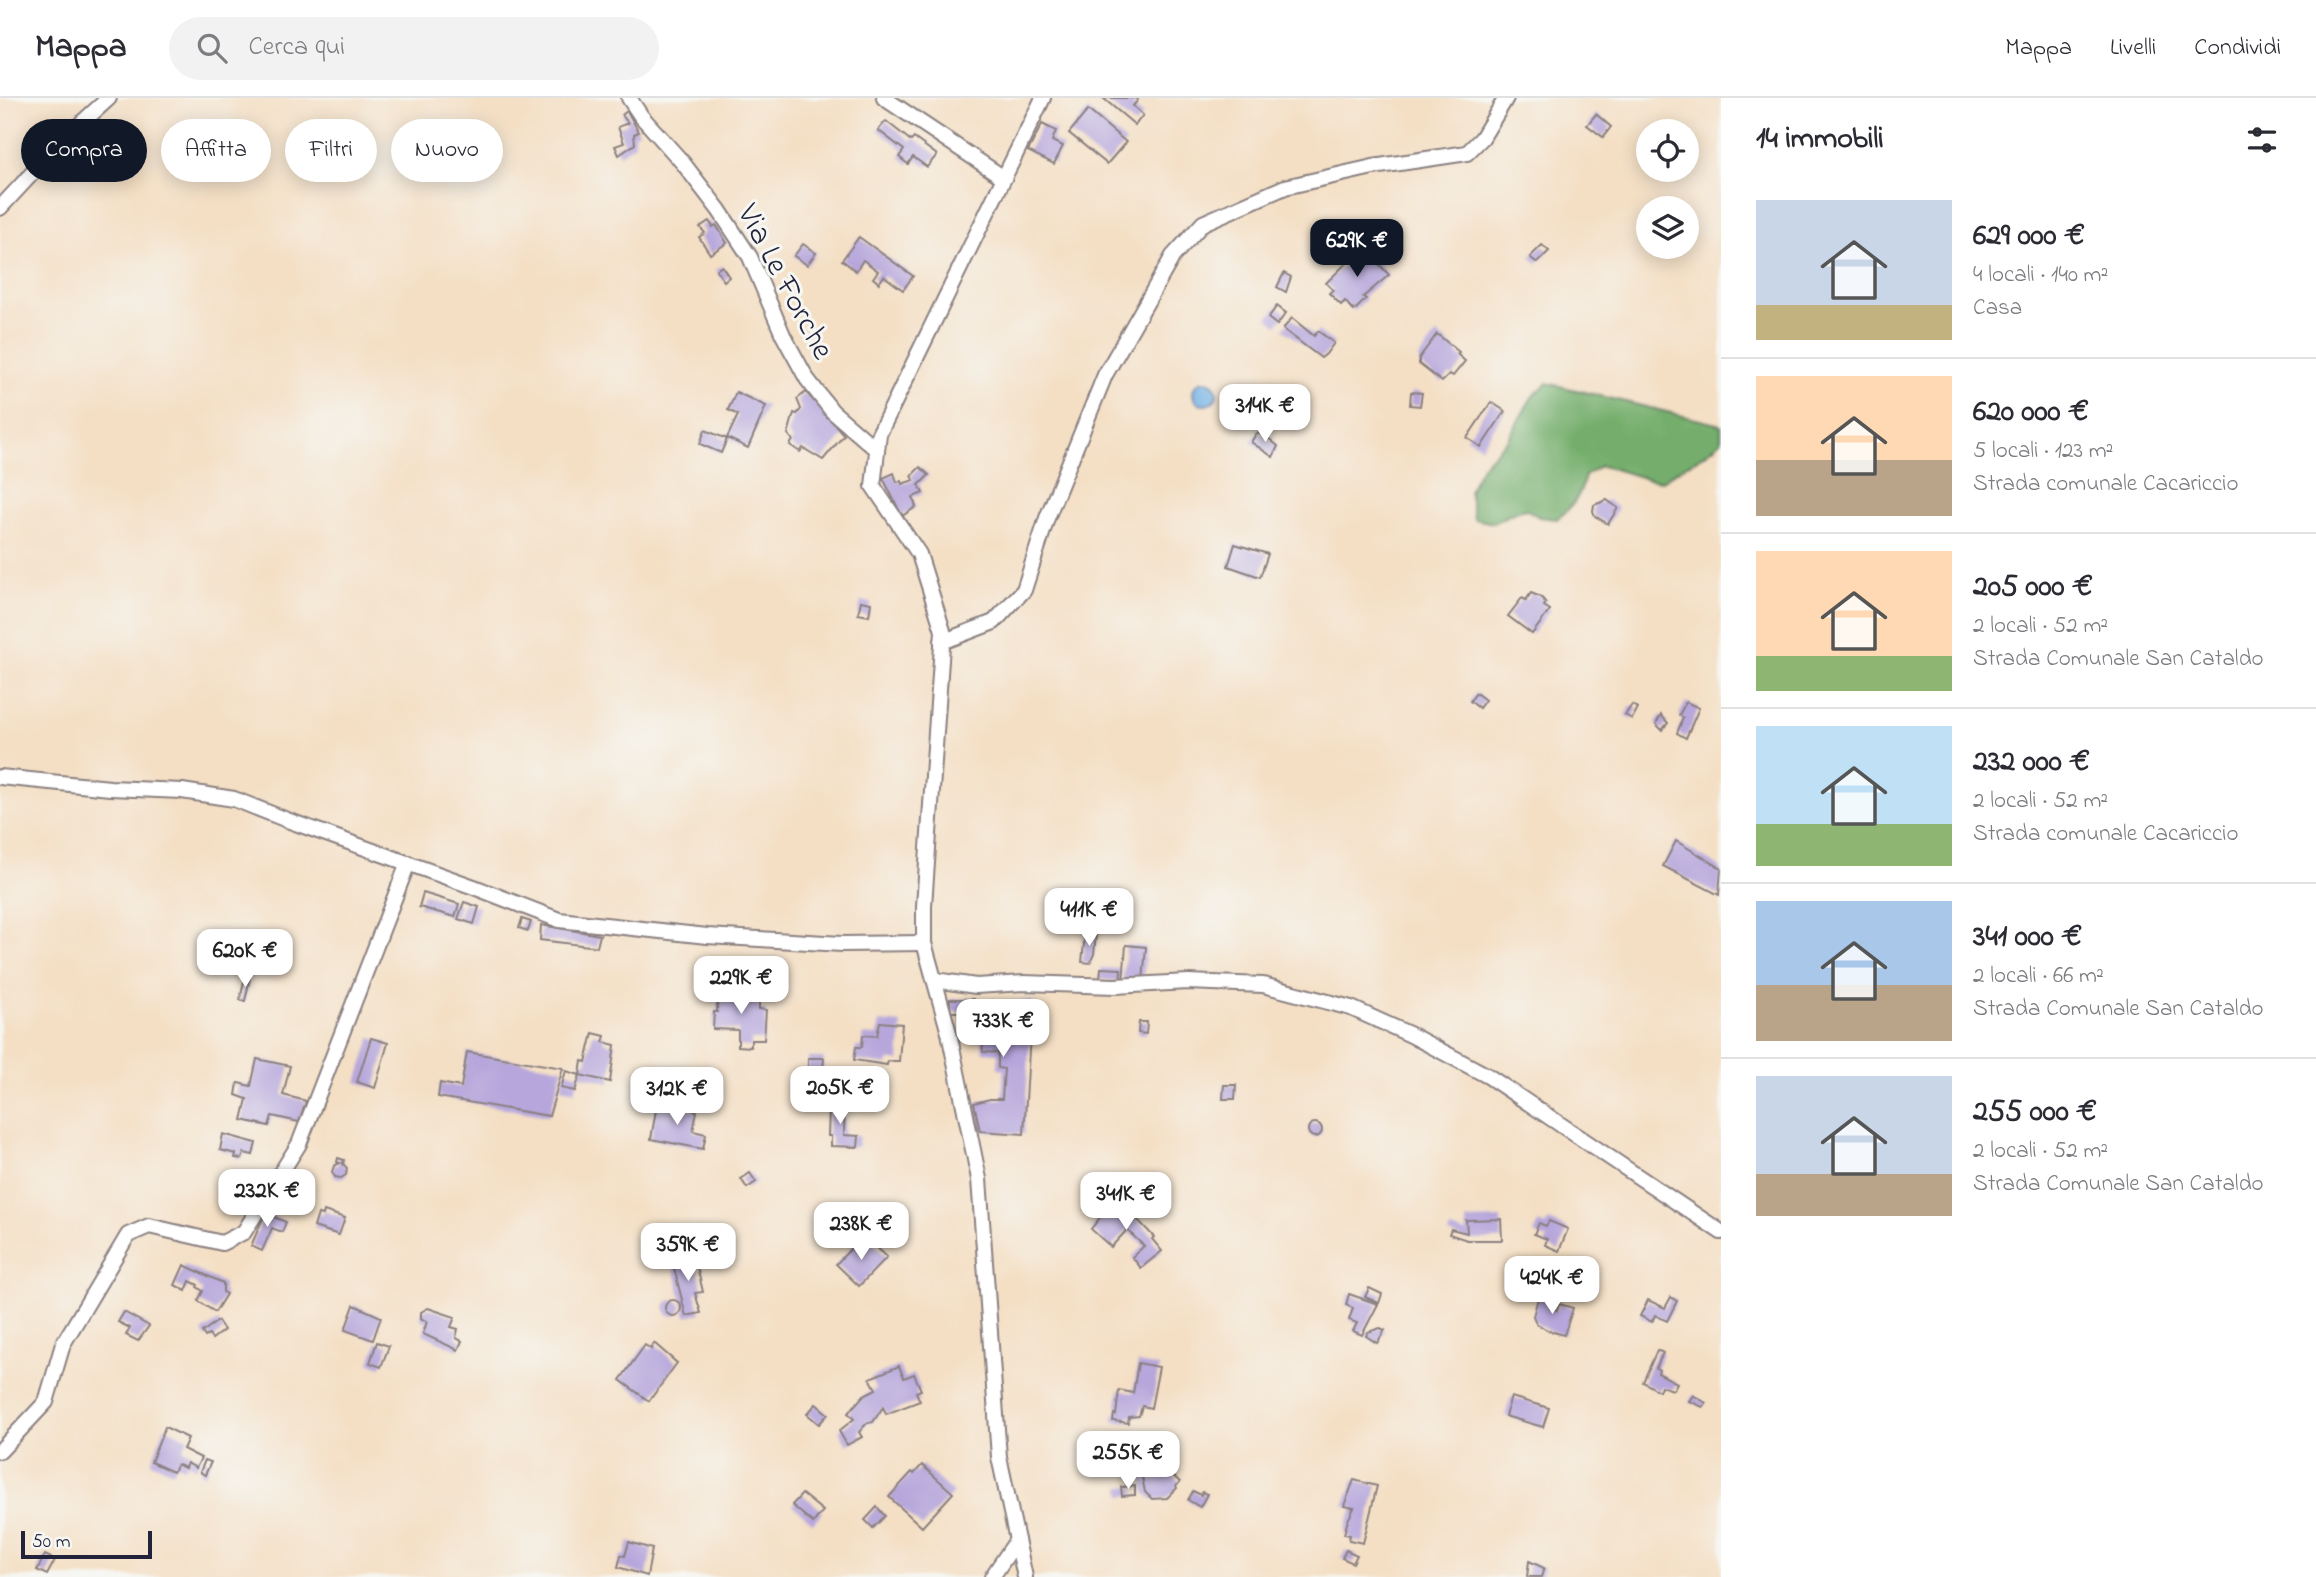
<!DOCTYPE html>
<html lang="it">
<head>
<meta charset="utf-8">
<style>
	body { margin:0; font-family:"Indie Flower",sans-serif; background:#f2f2f3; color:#2b2b33; height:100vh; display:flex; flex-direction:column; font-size:26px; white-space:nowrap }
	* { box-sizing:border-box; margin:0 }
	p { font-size:23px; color:#7c7c81 }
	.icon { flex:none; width:38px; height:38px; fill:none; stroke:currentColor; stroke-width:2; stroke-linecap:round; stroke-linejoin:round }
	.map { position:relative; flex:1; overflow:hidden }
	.side { display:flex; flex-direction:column; background:#fff; width:595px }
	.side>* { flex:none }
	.hud { position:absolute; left:21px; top:21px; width:665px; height:63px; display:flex; gap:14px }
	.controls { position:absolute; left:1636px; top:21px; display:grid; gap:14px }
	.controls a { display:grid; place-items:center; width:63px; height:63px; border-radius:50%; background:#fff; box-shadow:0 4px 18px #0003; font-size:35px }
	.scale { position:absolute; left:21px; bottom:18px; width:131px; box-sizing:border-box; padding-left:7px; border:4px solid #22223b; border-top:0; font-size:19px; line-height:24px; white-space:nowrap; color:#22223b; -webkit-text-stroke:5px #f6f6f2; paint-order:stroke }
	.price { position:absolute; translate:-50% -60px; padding:0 16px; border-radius:14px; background:#fff; color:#222; font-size:23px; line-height:46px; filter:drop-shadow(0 2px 4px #0008) }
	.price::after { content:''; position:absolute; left:50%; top:42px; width:21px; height:16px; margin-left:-10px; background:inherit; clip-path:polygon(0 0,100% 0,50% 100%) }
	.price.on { background:#111827; color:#fff }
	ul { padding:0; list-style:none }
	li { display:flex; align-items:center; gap:21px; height:175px; padding:0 35px }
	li+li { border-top:2px solid #e1e1e2 }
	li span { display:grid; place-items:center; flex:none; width:196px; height:140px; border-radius:0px; color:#555 }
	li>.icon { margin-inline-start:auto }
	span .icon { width:84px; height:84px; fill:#fffc; stroke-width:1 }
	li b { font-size:30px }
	h2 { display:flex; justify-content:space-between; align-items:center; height:84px; padding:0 35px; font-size:30px }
	.tag { padding:0 24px; border-radius:32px; background:#fff; box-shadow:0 4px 18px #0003; font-size:24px; line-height:63px }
	.tag.on { background:#111827; color:#fff }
	header { display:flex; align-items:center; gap:42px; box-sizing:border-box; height:98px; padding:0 35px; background:#fff; border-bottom:2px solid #e1e1e2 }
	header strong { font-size:33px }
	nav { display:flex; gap:38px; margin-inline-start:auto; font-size:24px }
	.search { width:490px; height:63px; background:#f2f2f3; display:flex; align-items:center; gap:18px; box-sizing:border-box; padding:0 24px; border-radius:38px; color:#7c7c81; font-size:26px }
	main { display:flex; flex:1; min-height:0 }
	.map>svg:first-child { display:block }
</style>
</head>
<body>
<header>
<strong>Mappa</strong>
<div class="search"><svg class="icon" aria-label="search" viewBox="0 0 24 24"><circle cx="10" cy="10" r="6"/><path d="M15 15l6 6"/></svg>Cerca qui</div>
<nav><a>Mappa</a><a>Livelli</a><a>Condividi</a></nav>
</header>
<main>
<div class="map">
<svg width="1721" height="1479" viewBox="0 0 1721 1479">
	<rect width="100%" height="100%" fill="#f6f6f2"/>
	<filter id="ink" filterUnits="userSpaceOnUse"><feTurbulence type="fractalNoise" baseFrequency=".0143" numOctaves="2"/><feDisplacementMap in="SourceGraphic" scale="14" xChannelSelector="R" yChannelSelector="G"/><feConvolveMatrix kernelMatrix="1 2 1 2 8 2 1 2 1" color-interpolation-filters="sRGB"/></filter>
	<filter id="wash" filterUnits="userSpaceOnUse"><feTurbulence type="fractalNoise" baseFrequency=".00686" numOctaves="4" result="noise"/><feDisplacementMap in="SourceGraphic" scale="28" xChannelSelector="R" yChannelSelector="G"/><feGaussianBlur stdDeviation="1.57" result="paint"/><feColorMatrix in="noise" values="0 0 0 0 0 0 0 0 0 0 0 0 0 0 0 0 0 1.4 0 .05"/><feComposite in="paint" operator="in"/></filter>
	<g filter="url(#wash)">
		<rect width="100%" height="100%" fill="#f4dfc4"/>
		<path fill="#75ae6c" stroke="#4c6854" stroke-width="2" d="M1547 285 1721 327V343C1704 361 1681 367 1662 383 1640 382 1622 371 1600 368L1585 378C1580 398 1574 408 1557 421L1539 419 1526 411 1515 414 1493 425 1474 421 1469 393 1482 368 1508 341 1532 299Z"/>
		<circle fill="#71b0e4" stroke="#4a6990" stroke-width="2" cx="1205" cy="295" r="12"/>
		<g id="blocks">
			<g fill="#b6a6db">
				<polygon points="1103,0 1136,0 1138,2 1133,8 1143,17 1135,27"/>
				<polygon points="1088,12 1126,44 1107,66 1069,35"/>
				<polygon points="627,13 639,34 634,36 635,46 619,57 615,48 624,45 618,29 628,25 622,17"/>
				<polygon points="1596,16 1611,29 1603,39 1587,27"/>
				<polygon points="886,23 911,43 914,40 937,57 927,69 913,59 908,66 899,59 904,52 878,32"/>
				<polygon points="1042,26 1056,33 1052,43 1063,48 1054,66 1028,53"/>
				<polygon points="709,123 713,129 716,127 727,145 710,156 699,139 705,135 700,129"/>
				<polygon points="859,139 913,178 903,192 884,178 879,185 873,180 878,173 863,162 856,173 842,162"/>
				<polygon points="803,146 816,155 807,167 794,158"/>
				<polygon points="1542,147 1549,153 1537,165 1530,159"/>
				<polygon points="1363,149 1380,163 1378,165 1389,177 1363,199 1366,201 1354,213 1345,203 1341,207 1329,195 1333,192 1326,185"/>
				<polygon points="722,168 729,179 724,183 716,172"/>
				<polygon points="1284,175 1291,179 1286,194 1277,189"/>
				<polygon points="1277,208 1286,215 1277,227 1268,220"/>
				<polygon points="1292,220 1314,238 1318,233 1334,245 1326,256 1321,260 1283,231"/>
				<polygon points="1437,236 1459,254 1457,256 1465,263 1453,278 1450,276 1442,284 1419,266 1419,260"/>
				<polygon points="736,294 766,308 748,350 727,340 738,317 728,312"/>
				<polygon points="806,294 844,337 823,362 803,350 800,354 790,347 793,342 788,336 794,315 797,316 801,311 797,301"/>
				<polygon points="1411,294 1422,295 1420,308 1410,307"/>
				<polygon points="1491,304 1505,313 1481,349 1467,340"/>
				<polygon points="705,332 727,341 721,355 700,346"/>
				<polygon points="1262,335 1278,348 1273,359 1251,344 1256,336"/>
				<polygon points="920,369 929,377 919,387 923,395 913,399 916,409 902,418 883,380 894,375 897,384 901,383 902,386 914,382 911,378"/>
				<polygon points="1607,402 1618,410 1608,426 1595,418 1593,413 1594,407"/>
				<polygon points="1235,446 1268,456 1260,479 1228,468"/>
				<polygon points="1531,495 1541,499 1546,505 1544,508 1550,512 1532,536 1508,518 1522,500 1526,502"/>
				<polygon points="861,503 871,505 869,518 858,516"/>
				<polygon points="1476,595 1485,602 1479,610 1470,603"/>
				<polygon points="1686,604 1699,610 1686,640 1677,635 1683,620 1679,617"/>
				<polygon points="1632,607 1638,610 1632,621 1625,617"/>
				<polygon points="1661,617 1668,625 1662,632 1656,626"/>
				<polygon points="1676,743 1721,770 1719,797 1663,768"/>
				<polygon points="423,795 459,806 455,819 419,809"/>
				<polygon points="464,804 479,809 474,826 458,821"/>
				<polygon points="522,821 531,824 528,833 519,830"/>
				<polygon points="541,827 600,837 597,849 540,842"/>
				<polygon points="1085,836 1096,837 1094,856 1090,865 1082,864"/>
				<polygon points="1126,847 1146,849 1143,883 1123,883"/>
				<polygon points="247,855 252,856 247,879 242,878"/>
				<polygon points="1101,870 1121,871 1120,883 1100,881"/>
				<polygon points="245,879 250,880 245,903 240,902"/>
				<polygon points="718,894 759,895 759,911 766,912 764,942 751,942 751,949 738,948 738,932 713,931 714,914 717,914"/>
				<polygon points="950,901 974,901 974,904 1032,903 1024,1036 980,1033 974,1005 990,1001 1002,1001 1004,971 998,970 998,955 983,954 982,943 972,939 972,919 974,919 975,914 950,914"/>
				<polygon points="880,924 902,926 899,963 888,963 887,967 854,962 856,949 862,949 863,937 877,938"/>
				<polygon points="1139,924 1147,924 1146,936 1138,935"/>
				<polygon points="593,935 605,938 603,944 615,947 610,984 580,977 582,963 586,964"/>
				<polygon points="371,940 388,945 375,990 357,984"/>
				<polygon points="467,954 563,970 549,1018 438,999 440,985 461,989"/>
				<polygon points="808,960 824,960 823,972 827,971 828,994 800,995 800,992 795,992 794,972 808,972"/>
				<polygon points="257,961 290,968 283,997 306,1003 299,1024 272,1018 269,1028 242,1022 247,1001 236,997 238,985 251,988"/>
				<polygon points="566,973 580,977 575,993 561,990"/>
				<polygon points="1224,987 1236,987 1235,1001 1223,1001"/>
				<polygon points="834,999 845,1000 844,1037 859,1038 858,1049 831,1048 831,1038 828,1038 829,1011 833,1011"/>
				<polygon points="657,1006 697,1013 693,1033 706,1036 703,1051 651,1041"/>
				<circle cx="1315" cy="1032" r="7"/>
				<polygon points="223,1036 256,1045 253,1057 244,1055 242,1061 235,1060 236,1056 220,1052"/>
				<polygon points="338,1060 344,1062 343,1066 347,1070 346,1077 341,1080 335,1079 332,1074 334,1068 340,1065 337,1064"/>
				<polygon points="750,1075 756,1084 747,1090 741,1081"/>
				<polygon points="1111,1106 1117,1111 1123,1106 1154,1139 1152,1141 1162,1153 1141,1170 1132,1159 1144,1148 1127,1132 1111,1149 1091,1131"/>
				<polygon points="273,1110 276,1111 273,1116 270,1115 269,1117 286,1124 282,1134 272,1130 262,1153 251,1148 267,1111"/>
				<polygon points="324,1113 345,1120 339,1137 314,1129 318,1116 323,1117"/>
				<polygon points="1501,1121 1502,1142 1467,1142 1449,1136 1451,1131 1467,1135 1466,1122"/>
				<polygon points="1549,1123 1568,1131 1559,1153 1545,1147 1547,1141 1534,1136 1539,1125 1546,1128"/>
				<polygon points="871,1144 887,1159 859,1188 836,1166 856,1145 863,1152"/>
				<polygon points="694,1156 703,1194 695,1195 701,1215 686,1218 672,1162"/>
				<polygon points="184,1167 223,1185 223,1194 226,1196 215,1214 198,1203 203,1193 197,1189 198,1187 190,1183 186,1193 175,1187"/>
				<polygon points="1369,1190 1382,1196 1379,1205 1365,1199"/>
				<polygon points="1349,1196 1378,1206 1362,1237 1353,1233 1357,1225 1349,1222 1353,1210 1346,1207"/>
				<polygon points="1539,1197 1552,1203 1550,1210 1557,1212 1559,1206 1573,1210 1564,1237 1547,1232 1536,1225 1533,1218"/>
				<polygon points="1671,1199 1677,1203 1667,1223 1655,1217 1652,1224 1640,1218 1648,1202 1665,1210"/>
				<circle cx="673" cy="1210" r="8"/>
				<polygon points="354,1207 381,1219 373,1242 345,1232"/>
				<polygon points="428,1210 455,1219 451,1229 458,1231 456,1240 462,1243 458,1252 423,1236 427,1223 421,1222 421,1214"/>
				<polygon points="124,1214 149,1228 138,1243 126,1237 130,1230 118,1224"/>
				<polygon points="218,1223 224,1232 212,1241 209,1237 205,1239 202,1234"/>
				<polygon points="1380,1230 1385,1232 1377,1245 1366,1238 1368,1234"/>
				<polygon points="377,1244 389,1248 381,1269 370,1265"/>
				<polygon points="654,1245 677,1265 649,1303 620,1282 645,1247 651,1251"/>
				<polygon points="1657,1252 1663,1255 1656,1270 1659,1272 1658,1275 1677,1285 1673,1292 1661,1288 1659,1293 1643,1284"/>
				<polygon points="1138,1265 1159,1269 1151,1310 1142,1308 1139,1318 1129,1319 1128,1325 1113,1323 1114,1316 1116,1317 1119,1292 1133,1295"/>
				<polygon points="899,1268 904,1280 914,1276 921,1292 916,1294 920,1303 886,1316 883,1309 873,1324 867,1325 859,1334 862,1339 847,1347 839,1333 854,1321 848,1315 864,1297 876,1291 870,1280"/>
				<polygon points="1693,1297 1706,1305 1703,1309 1689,1303"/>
				<polygon points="1511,1299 1549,1310 1543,1329 1505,1318"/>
				<polygon points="816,1306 828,1316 819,1326 807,1316"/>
				<polygon points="165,1329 188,1340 183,1351 201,1360 196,1370 187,1365 185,1370 177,1366 173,1374 151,1364"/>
				<polygon points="1163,1360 1175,1373 1171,1376 1180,1384 1176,1388 1177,1390 1167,1400 1152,1401 1145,1394 1142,1379"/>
				<polygon points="205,1362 211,1364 205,1377 200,1374"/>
				<polygon points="922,1367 953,1395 922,1429 889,1399 912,1374 914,1376"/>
				<polygon points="1354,1382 1377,1388 1363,1445 1349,1442 1350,1437 1344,1436 1348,1422 1354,1410 1344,1408"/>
				<polygon points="1135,1388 1135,1397 1122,1398 1121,1389"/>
				<polygon points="1193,1393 1201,1397 1202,1394 1207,1396 1200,1409 1188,1402"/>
				<polygon points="802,1396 823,1413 813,1425 792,1407"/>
				<polygon points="877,1409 885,1418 873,1430 865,1422"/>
				<polygon points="629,1444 652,1451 647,1478 618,1469 621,1457 625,1458"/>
				<polygon points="1346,1452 1357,1457 1353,1465 1342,1460"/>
				<polygon points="45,1457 55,1462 47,1477 37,1472"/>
				<polygon points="1529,1463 1544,1470 1541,1479 1527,1479"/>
			</g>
		</g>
	</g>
	<g filter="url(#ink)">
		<use href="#blocks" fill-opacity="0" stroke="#8b8080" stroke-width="2"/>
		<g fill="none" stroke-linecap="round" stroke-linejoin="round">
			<g stroke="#8b8080" stroke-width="18">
				<g id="street">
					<polyline points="629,0 641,18 683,65 719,112 750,159 783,237 807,281 832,313 877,352"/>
					<polyline points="884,0 1004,80"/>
					<polyline points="0,110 64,41 109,0"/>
					<polyline points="942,544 994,524 1024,492 1047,420 1105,277 1173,158 1203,125 1285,89 1373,69 1467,55 1482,40 1506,0"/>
					<polyline points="0,679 110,690 182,693 234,701 287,722 474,789 559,822 707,838 842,846 924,845"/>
					<polyline points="935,882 976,888 1024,885 1115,888 1188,884 1263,887 1351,910 1411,937 1488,978 1721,1134"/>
					<polyline points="0,1353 46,1304 63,1246 128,1137 149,1128 222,1145 244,1134 299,1046 408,765"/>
					<polyline points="992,1479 1017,1442"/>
					<polyline points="1025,1479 999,1359 979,1081 949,935 924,845 924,808 943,533 919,456 873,388 879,336 1043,0"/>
				</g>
			</g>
			<use href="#street" stroke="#fff" stroke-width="14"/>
		</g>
	</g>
	<g text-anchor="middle" stroke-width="6" stroke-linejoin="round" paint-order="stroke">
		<g font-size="32" fill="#22223b" stroke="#f6f6f2">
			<text transform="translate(787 183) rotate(62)" y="11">Via Le Forche</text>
		</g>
	</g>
</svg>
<div class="controls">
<a><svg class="icon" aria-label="locate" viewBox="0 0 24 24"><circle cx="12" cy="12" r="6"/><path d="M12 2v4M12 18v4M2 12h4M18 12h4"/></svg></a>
<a><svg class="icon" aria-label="layers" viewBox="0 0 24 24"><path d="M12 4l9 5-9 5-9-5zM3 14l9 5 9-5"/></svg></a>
</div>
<div class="scale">50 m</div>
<b class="price on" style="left:1357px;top:181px">629K €</b>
<b class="price" style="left:1265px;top:346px">314K €</b>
<b class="price" style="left:1089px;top:850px">411K €</b>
<b class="price" style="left:245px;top:891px">620K €</b>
<b class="price" style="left:741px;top:918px">229K €</b>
<b class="price" style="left:1003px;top:961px">733K €</b>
<b class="price" style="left:840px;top:1028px">205K €</b>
<b class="price" style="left:677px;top:1029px">312K €</b>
<b class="price" style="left:267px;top:1131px">232K €</b>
<b class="price" style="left:1126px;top:1134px">341K €</b>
<b class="price" style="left:861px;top:1164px">238K €</b>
<b class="price" style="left:688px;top:1185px">359K €</b>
<b class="price" style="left:1552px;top:1218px">424K €</b>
<b class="price" style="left:1128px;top:1393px">255K €</b>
<div class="hud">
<a class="tag on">Compra</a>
<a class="tag">Affitta</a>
<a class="tag">Filtri</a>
<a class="tag">Nuovo</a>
</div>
</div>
<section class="side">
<h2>14 immobili<svg class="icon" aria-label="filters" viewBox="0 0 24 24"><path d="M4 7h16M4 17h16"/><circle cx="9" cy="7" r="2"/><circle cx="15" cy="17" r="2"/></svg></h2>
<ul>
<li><span style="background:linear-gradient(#c9d6e8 75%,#c2b280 0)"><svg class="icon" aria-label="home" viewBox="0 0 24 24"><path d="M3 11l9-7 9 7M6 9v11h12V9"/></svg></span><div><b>629 000 €</b><p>4 locali · 140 m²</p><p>Casa</p></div></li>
<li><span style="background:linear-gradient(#ffd9b3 60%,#b9a48a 0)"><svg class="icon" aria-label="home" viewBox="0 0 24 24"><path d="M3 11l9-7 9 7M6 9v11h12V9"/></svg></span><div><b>620 000 €</b><p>5 locali · 123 m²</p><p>Strada comunale Cacariccio</p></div></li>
<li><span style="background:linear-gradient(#ffd9b3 75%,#8fb573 0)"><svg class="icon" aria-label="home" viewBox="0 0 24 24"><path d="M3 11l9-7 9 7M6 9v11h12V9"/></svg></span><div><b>205 000 €</b><p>2 locali · 52 m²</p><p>Strada Comunale San Cataldo</p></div></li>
<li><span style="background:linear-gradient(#bfe0f5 70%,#8fb573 0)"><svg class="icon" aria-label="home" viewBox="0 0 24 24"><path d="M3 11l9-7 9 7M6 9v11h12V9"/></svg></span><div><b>232 000 €</b><p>2 locali · 52 m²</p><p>Strada comunale Cacariccio</p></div></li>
<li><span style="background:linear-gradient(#a9c7e8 60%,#b9a48a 0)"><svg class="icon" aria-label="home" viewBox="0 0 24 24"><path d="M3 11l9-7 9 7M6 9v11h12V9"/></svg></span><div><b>341 000 €</b><p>2 locali · 66 m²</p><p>Strada Comunale San Cataldo</p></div></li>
<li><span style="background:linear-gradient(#c9d6e8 70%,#b9a48a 0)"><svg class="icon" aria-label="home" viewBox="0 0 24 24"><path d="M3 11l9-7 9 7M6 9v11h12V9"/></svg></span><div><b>255 000 €</b><p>2 locali · 52 m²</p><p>Strada Comunale San Cataldo</p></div></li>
</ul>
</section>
</main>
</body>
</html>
